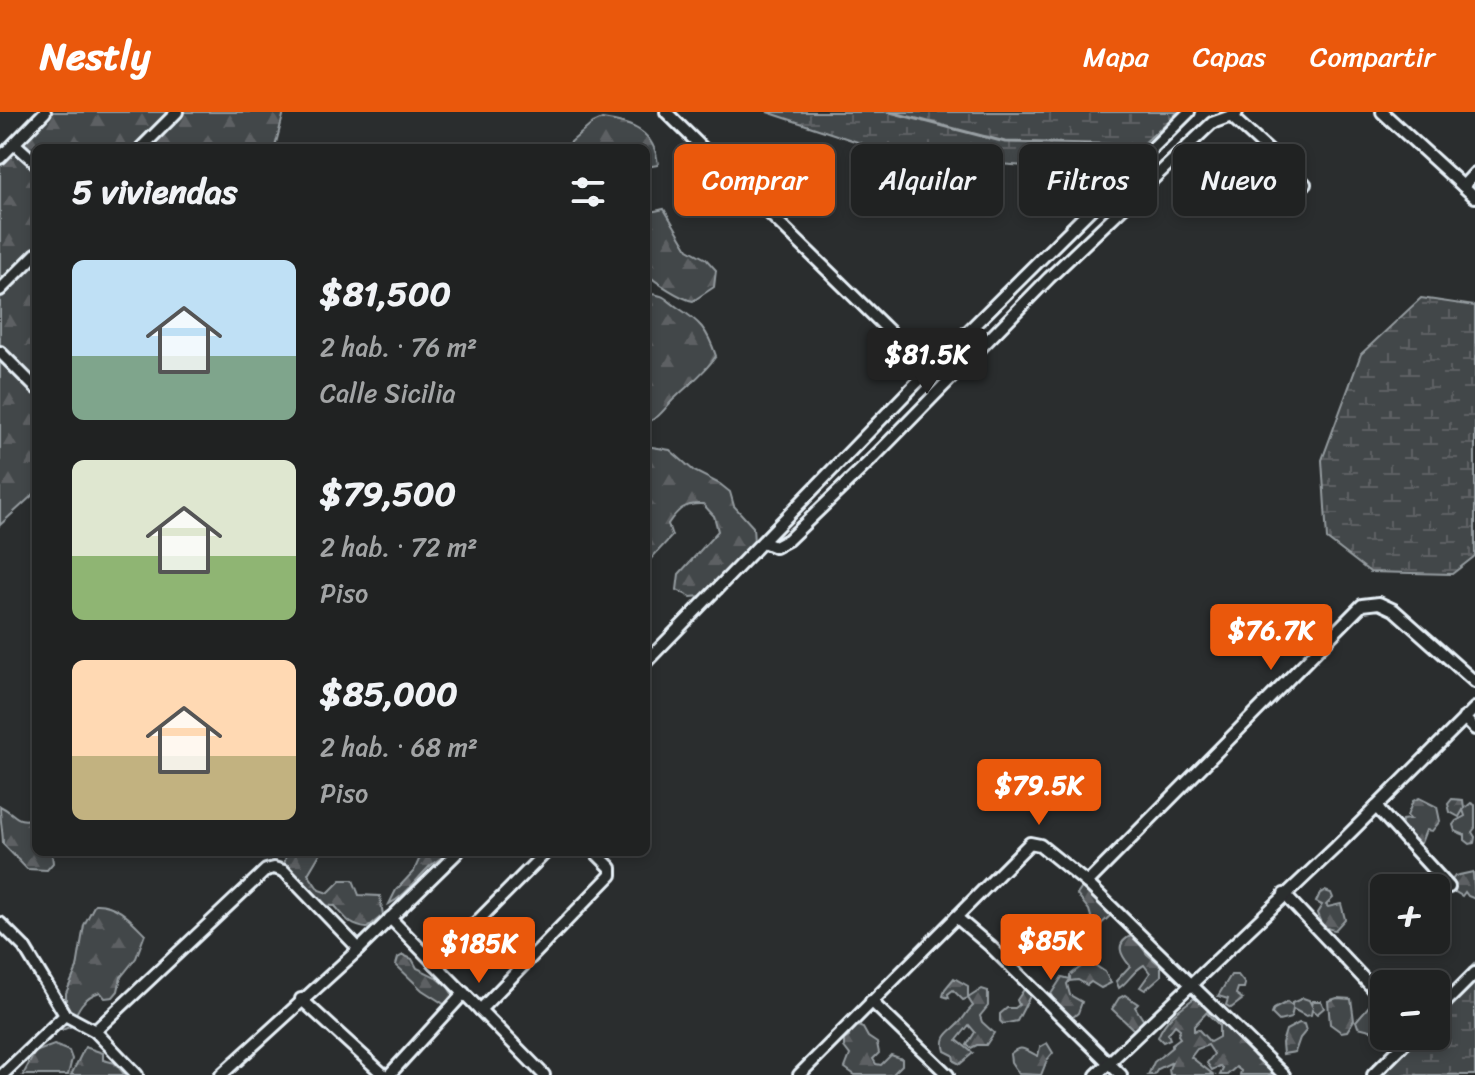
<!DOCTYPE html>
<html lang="es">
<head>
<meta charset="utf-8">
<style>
	body { margin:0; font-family:Sriracha,sans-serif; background:#2d2f2f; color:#f1f3f6; height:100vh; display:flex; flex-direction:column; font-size:30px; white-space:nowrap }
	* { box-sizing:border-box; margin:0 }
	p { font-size:26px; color:#a2a4a5 }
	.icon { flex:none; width:44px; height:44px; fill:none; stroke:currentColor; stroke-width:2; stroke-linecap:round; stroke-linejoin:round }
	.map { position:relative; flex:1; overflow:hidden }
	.side { position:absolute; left:32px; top:32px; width:618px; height:712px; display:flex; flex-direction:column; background:#202222; border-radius:12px; box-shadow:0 4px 12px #0003,0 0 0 2px #3d3f40 }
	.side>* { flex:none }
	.hud { position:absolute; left:674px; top:32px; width:680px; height:72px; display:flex; gap:16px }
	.controls { position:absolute; left:1370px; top:762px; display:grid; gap:16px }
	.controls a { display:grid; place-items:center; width:80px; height:80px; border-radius:12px; background:#202222; box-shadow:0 4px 12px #0003,0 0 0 2px #3d3f40; font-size:40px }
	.price { position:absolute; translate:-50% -68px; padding:0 18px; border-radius:8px; background:#ea580c; color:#fff; font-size:26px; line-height:52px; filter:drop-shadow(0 2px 4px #0008) }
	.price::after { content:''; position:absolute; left:50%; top:48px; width:24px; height:18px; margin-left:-12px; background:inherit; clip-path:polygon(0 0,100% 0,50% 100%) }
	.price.selected { background:#222; color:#fff }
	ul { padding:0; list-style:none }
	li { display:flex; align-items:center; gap:24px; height:200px; padding:0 40px }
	li span { display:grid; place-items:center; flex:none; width:224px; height:160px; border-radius:12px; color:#555 }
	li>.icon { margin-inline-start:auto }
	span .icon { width:96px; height:96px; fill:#fffc; stroke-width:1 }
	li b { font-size:34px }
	h2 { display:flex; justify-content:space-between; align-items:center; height:96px; padding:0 40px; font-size:34px }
	.tag { padding:0 28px; border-radius:12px; background:#202222; box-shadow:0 4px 12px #0003,0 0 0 2px #3d3f40; font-size:28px; line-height:72px }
	.tag.selected { background:#ea580c; color:#fff }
	header { display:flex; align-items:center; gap:48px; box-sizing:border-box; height:112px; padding:0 40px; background:#ea580c; color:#fff }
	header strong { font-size:38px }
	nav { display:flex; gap:44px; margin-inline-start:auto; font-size:28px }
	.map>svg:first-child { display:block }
</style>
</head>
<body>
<header>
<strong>Nestly</strong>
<nav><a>Mapa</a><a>Capas</a><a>Compartir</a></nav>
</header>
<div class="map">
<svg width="1475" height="963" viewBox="0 0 1475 963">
	<defs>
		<pattern id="forest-firs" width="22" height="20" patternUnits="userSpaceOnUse" patternTransform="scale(2)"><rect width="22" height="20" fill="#424648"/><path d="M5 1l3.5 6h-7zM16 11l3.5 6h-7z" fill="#5d6163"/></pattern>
		<pattern id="wetland-marsh" width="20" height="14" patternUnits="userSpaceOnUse" patternTransform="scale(2)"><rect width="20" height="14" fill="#424648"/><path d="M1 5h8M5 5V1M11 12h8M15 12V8" fill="none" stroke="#5d6163"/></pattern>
	</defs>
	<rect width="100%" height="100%" fill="#2a2d2e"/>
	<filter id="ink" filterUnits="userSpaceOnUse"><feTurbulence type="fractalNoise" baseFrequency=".0125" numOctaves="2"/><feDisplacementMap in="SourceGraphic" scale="16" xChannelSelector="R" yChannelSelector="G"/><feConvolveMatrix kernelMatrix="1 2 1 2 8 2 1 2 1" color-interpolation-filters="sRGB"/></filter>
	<g filter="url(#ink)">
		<g fill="url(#forest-firs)" stroke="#959ca0" stroke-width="2">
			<polygon points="35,0 284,0 275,35 271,36 36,36 36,380 0,413 0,36"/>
			<path d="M602 7C632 11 655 19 658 53L646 55V36H564L593 11Z"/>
			<path d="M664 97 688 137 706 147 716 158 714 175 693 189C681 187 655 170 646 161V101Z"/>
			<path d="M649 182C665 183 664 186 677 195 700 210 707 217 716 244 704 262 690 271 675 286 665 295 660 307 646 310V184Z"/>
			<path d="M646 334 670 338 694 359 720 372 730 380 734 394 753 415 754 430 722 482 691 485 677 478 679 462 718 419 714 404 703 392C685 391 678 397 668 412L672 424 646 452Z"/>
			<polygon points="1419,686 1437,695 1440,709 1432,719 1426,718 1421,731 1414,732 1401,720 1402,708 1410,707 1407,704 1413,689"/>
			<polygon points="1452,687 1463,688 1464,697 1471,691 1475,693 1475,716 1472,720 1475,725 1474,731 1470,732 1465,728 1465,723 1455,719 1453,713 1456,709 1465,704 1463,698 1459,705 1450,700 1448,692"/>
			<path d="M0 694C17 702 15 712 36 706V740L52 742 53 751 47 758 27 757 3 732C3 720 0 708 0 694Z"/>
			<path d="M287 740H321L308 762 319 778 328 781 341 768H353L359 783 380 784 383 803 367 816C349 814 346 806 335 794L315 793 284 753Z"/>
			<path d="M431 740H447C442 747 433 750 427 757 414 770 405 784 389 792L396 778 414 759 421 743Z"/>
			<polygon points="1473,760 1475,787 1468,784 1465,780 1462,784 1452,778 1449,772 1455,764"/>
			<polygon points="1083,774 1109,797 1111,803 1095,818 1089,798 1077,783"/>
			<path d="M1325 779 1331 781 1333 786 1326 793 1328 795 1341 792 1345 807 1335 818C1324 817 1320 811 1317 801L1322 793 1316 790 1320 781Z"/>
			<path d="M95 792C117 791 131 808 145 822L136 846 121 865 118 879 113 885 105 886 100 880C82 885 77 899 70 915L62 918 60 911 66 898V881L77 856 84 813Z"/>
			<polygon points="1057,806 1070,813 1078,845 1067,847 1056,832 1049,829 1048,816"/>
			<path d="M1133 823 1147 842 1161 854V864L1145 878 1140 875 1150 861 1144 853C1133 859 1129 869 1119 876L1116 869 1130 854C1120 842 1114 831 1133 823Z"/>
			<polygon points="403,843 412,847 417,856 436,865 448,875 456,888 447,894 422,878 396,853 398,846"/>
			<polygon points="1089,849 1105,860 1111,871 1101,876 1091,870 1087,873 1078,868 1069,869 1067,872 1070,883 1082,890 1078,901 1072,906 1054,890 1051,882 1062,865 1070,867 1070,863"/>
			<polygon points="1231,863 1238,863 1245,872 1244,876 1238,876 1236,882 1243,887 1231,896 1226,893 1228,887 1218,884"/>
			<path d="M954 866 968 874V886L982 877 988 879V894L980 904 982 910 994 921 986 933H977L971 936 967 933 975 920 969 913 957 928 973 941 960 952 954 949 953 943 945 939C940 923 951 920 960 910 964 906 967 899 973 894L968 886 963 888 953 878 948 882 949 886 943 884 945 877Z"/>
			<polygon points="1025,876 1030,880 1030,884 1017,909 1003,912 1000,909 1000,902 1007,896 1015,896 1019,893 1017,888"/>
			<polygon points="1125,883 1138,892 1135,895 1146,912 1144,916 1133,917 1112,897 1119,886"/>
			<polygon points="1303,886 1309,888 1312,894 1313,889 1321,889 1324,896 1317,902 1312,898 1311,903 1306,904 1293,897 1291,906 1279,909 1272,902 1274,897 1287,890 1292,894 1292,891"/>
			<polygon points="1337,886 1351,887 1354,908 1347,919 1341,920 1330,912 1328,889"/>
			<path d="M1193 887H1200L1209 898 1194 914V919L1198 917 1210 930 1219 925V913L1208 902 1212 899 1250 935 1254 944 1270 955 1271 963H1240L1241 959 1236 955 1227 963H1220L1223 957 1220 954 1212 958 1207 951 1214 942 1208 933 1197 937 1191 945 1214 963H1170L1169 957 1172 950 1158 957 1154 963H1148L1154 950 1172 935V932L1180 926 1178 923 1180 917 1175 913 1168 922 1170 927 1163 930 1158 925C1165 907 1178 898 1193 887Z"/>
			<polygon points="1375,887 1384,893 1380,916 1374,919 1358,915 1356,909"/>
			<polygon points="1299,911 1304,912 1306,919 1300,926 1295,940 1283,942 1282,931 1286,918"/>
			<polygon points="855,913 863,916 868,925 877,931 879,941 873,947 876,952 881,953 891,943 902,947 902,953 892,963 855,963 845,956 850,943 844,935 844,928 849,925 850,917"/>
			<path d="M1047 931 1053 941 1047 948 1041 963 1019 962 1011 950 1010 942C1022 931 1026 939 1038 944L1040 935Z"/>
			<polygon points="54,933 69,939 72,947 68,963 23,963 35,940"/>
			<polygon points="85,935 103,941 103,948 115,951 125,963 71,963"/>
		</g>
		<g fill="url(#wetland-marsh)" stroke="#959ca0" stroke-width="2">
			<polygon points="767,0 1178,0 1129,45 1026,54 903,45"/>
			<polygon points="1421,186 1475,194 1475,444 1452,462 1370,460 1327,427 1322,348 1361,242"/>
			<polygon points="1475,851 1475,963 1382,963 1406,924 1436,924 1436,890"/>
		</g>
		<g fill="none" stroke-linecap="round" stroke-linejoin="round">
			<polyline stroke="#989fa3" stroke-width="3" points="890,0 1005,30 1137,33"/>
			<g stroke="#e8f1f8" stroke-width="16">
				<g id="minor">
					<polyline points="666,0 929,258"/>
					<polyline points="1237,0 1234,7 1305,72"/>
					<polyline points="1382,0 1475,85"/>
					<polyline points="15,32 36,51"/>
					<polyline points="141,36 177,0"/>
					<polyline points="0,46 45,0"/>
					<polyline points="1463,74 1475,61"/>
					<polyline points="0,178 36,142"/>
					<polyline points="0,240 36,276"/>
					<polyline points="763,430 775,435 788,428 874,345 1049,166 1212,11 1234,3"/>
					<polyline points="646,550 929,258 1189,0"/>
					<polyline points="1464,606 1475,617"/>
					<polyline points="1376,695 1449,775"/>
					<polyline points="1087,771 1362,493 1379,491 1394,498 1475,570"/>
					<polyline points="1284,782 1384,888"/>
					<polyline points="956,805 990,834 1121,963"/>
					<polyline points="390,806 544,963"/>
					<polyline points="0,811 24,835 65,903 95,919 137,963"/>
					<polyline points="435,852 546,740"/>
					<polyline points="301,887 384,963"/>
					<polyline points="871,889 948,963"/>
					<polyline points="480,898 611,763 611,756 595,740"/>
					<polyline points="1436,900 1475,861"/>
					<polyline points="95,919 266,758 274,756 284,759 359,837"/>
					<polyline points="2,963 65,903"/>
					<polyline points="221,963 359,837 458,740"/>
					<polyline points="389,963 464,881"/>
					<polyline points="799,963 1030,731 1040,733 1087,771 1284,963"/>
					<polyline points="1096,963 1336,735 1475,596"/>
					<polyline points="1373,963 1412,924"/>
				</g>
			</g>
			<use href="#minor" stroke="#2a2d2e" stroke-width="10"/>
		</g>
	</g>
</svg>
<div class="controls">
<a>+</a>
<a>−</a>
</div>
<b class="price selected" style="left:927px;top:284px">$81.5K</b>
<b class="price" style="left:1271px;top:560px">$76.7K</b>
<b class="price" style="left:1039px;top:715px">$79.5K</b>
<b class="price" style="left:1051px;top:870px">$85K</b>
<b class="price" style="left:479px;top:873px">$185K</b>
<div class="hud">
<a class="tag selected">Comprar</a>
<a class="tag">Alquilar</a>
<a class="tag">Filtros</a>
<a class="tag">Nuevo</a>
</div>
<section class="side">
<h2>5 viviendas<svg class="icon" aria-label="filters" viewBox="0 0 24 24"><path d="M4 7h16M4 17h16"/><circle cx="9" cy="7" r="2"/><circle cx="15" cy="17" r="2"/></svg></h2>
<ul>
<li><span style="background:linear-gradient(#bfe0f5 60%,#7fa58c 0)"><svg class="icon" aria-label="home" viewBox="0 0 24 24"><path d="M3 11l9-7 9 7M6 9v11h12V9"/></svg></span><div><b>$81,500</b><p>2 hab. · 76 m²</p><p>Calle Sicilia</p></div></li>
<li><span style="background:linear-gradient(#dfe7d0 60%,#8fb573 0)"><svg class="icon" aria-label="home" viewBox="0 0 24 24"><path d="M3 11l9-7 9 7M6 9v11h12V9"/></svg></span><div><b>$79,500</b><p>2 hab. · 72 m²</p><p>Piso</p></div></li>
<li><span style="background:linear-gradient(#ffd9b3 60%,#c2b280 0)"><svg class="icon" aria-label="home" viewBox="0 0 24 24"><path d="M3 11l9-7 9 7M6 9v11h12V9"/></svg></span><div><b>$85,000</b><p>2 hab. · 68 m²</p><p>Piso</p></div></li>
</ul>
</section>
</div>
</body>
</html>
